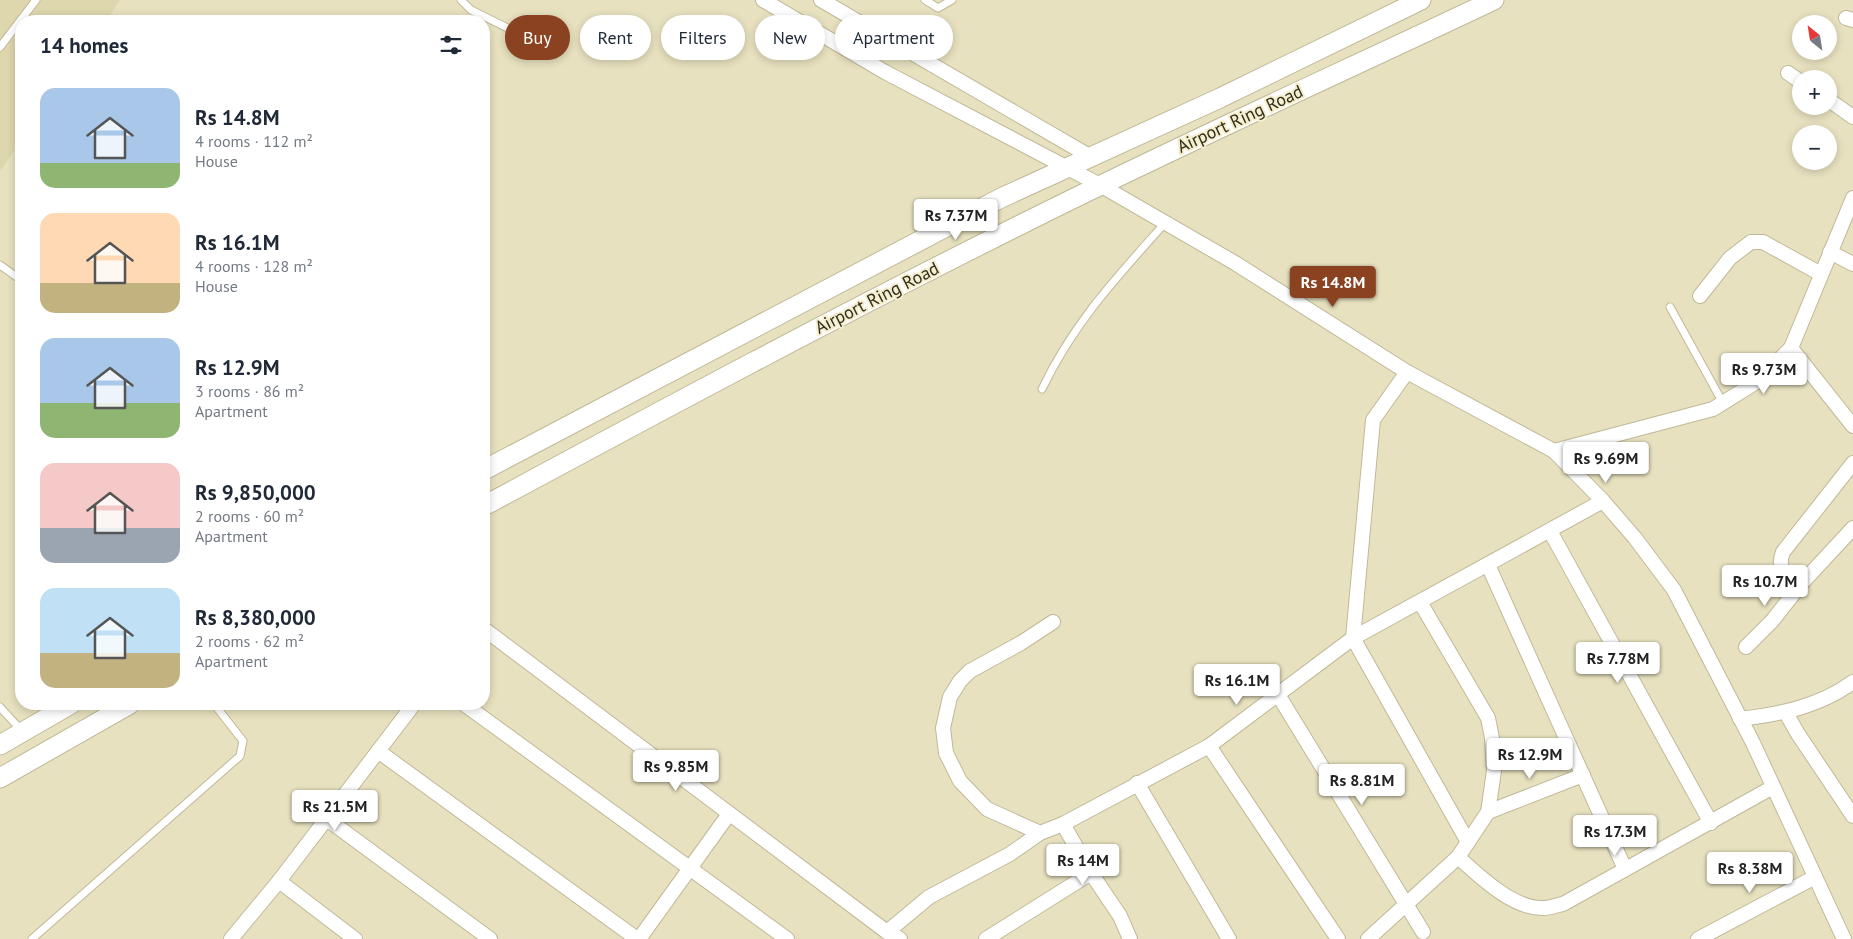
<!DOCTYPE html>
<html lang="en">
<head>
<meta charset="utf-8">
<style>
	body { margin:0; font-family:"PT Sans",sans-serif; background:#f2f2f3; color:#1f2937; height:100vh; display:flex; flex-direction:column; font-size:19px; white-space:nowrap }
	* { box-sizing:border-box; margin:0 }
	p { font-size:16px; color:#747a83 }
	.icon { flex:none; width:28px; height:28px; fill:none; stroke:currentColor; stroke-width:2; stroke-linecap:round; stroke-linejoin:round }
	.map { position:relative; flex:1; overflow:hidden }
	.sheet { position:absolute; left:15px; top:15px; width:475px; height:695px; display:flex; flex-direction:column; background:#fff; border-radius:20px; box-shadow:0 2px 8px #0003 }
	.sheet>* { flex:none }
	.hud { position:absolute; left:505px; top:15px; width:475px; height:45px; display:flex; gap:10px }
	.needle { width:32px; rotate:330deg }
	.tools { position:absolute; left:1792px; top:15px; display:grid; gap:10px }
	.tools a { display:grid; place-items:center; width:45px; height:45px; border-radius:50%; background:#fff; box-shadow:0 2px 8px #0003; font-size:25px }
	.price { position:absolute; translate:-50% -42px; padding:0 11px; border-radius:5px; background:#fff; color:#222; font-size:16px; line-height:32px; filter:drop-shadow(0 1px 2px #0008) }
	.price::after { content:''; position:absolute; left:50%; top:30px; width:15px; height:11px; margin-left:-8px; background:inherit; clip-path:polygon(0 0,100% 0,50% 100%) }
	.price.selected { background:#8a4221; color:#fff }
	ul { padding:0; list-style:none }
	li { display:flex; align-items:center; gap:15px; height:125px; padding:0 25px }
	li span { display:grid; place-items:center; flex:none; width:140px; height:100px; border-radius:15px; color:#555 }
	li>.icon { margin-inline-start:auto }
	span .icon { width:60px; height:60px; fill:#fffc; stroke-width:1 }
	li b { font-size:21px }
	h2 { display:flex; justify-content:space-between; align-items:center; height:60px; padding:0 25px; font-size:21px }
	.tag { padding:0 18px; border-radius:22px; background:#fff; box-shadow:0 2px 8px #0003; font-size:18px; line-height:45px }
	.tag.selected { background:#8a4221; color:#fff }
	.map>svg:first-child { display:block }
</style>
</head>
<body>
<div class="map">
<svg width="1853" height="939" viewBox="0 0 1853 939">
	<rect width="100%" height="100%" fill="#e7e1bf"/>
	<polygon fill="#ded6ac" points="0,0 120,0 106,21 21,21 21,142 0,171"/>
	<g fill="none" stroke-linecap="round" stroke-linejoin="round">
		<g stroke="#bfb998" stroke-width="9">
			<g id="lane">
				<polyline points="461,0 471,10 540,44"/>
				<polyline points="925,0 938,8 952,0"/>
				<polyline points="0,47 36,0"/>
				<polyline points="0,265 21,280"/>
				<polyline points="1670,307 1723,403"/>
				<path d="M1042 389C1074 322 1117 277 1165 223"/>
				<polyline points="0,707 22,731"/>
				<polyline points="32,939 240,756 243,741 214,704"/>
			</g>
		</g>
		<g stroke="#bfb998" stroke-width="16">
			<g id="street">
				<polyline points="763,0 885,72 1100,185 1235,263 1407,372 1554,451 1603,501 1635,538 1674,590 1753,743 1844,939"/>
				<polyline points="821,0 1091,157"/>
				<polyline points="1846,18 1853,20"/>
				<polyline points="1788,73 1801,82"/>
				<polyline points="1829,100 1853,117"/>
				<polyline points="1830,252 1853,264"/>
				<polyline points="1700,296 1730,258 1751,242 1763,242 1821,274"/>
				<polyline points="1791,348 1853,426"/>
				<polyline points="1407,372 1373,420 1353,638 1468,842"/>
				<polyline points="1554,451 1713,409 1758,381 1791,348 1853,198"/>
				<path d="M1853 463 1783 552C1776 570 1786 577 1802 583L1853 528"/>
				<polyline points="1550,531 1711,823"/>
				<polyline points="1488,565 1625,869"/>
				<polyline points="484,629 887,932 900,939"/>
				<polyline points="1746,647 1772,621 1802,583"/>
				<polyline points="1277,693 1423,932"/>
				<polyline points="464,704 787,939"/>
				<polyline points="1786,713 1798,734 1853,816"/>
				<path d="M1740 719C1780 714 1819 707 1853 682"/>
				<polyline points="1209,746 1338,939"/>
				<polyline points="378,751 637,939"/>
				<polyline points="1137,783 1229,939"/>
				<polyline points="1488,812 1583,775"/>
				<polyline points="327,819 490,939"/>
				<polyline points="1063,824 1091,873 1120,916 1130,939"/>
				<polyline points="1040,833 987,809 960,781 946,753 943,728 950,697 960,681 970,671 1021,643 1053,622"/>
				<path d="M1458 857C1479 876 1513 909 1543 908 1550 908 1557 905 1563 904L1773 787"/>
				<polyline points="279,881 355,939"/>
				<polyline points="887,932 929,897 1010,854 1040,833 1063,824 1209,746 1353,638 1603,501"/>
				<polyline points="231,939 279,881 414,704"/>
				<polyline points="639,939 729,814"/>
				<polyline points="986,939 1091,873"/>
				<polyline points="1368,939 1458,857 1488,812 1494,771 1492,738 1488,718 1420,602"/>
				<polyline points="1698,939 1815,877"/>
			</g>
		</g>
		<g stroke="#bfb998" stroke-width="21">
			<g id="secondary">
				<polyline points="484,470 1001,198 1220,98 1421,0"/>
				<path d="M484 506C662 410 841 314 1022 224 1177 146 1336 75 1494 0"/>
				<polyline points="0,745 71,704"/>
				<polyline points="0,778 130,704"/>
			</g>
		</g>
		<use href="#lane" stroke="#fff" stroke-width="7"/>
		<use href="#street" stroke="#fff" stroke-width="14"/>
		<use href="#secondary" stroke="#fff" stroke-width="19"/>
	</g>
	<g text-anchor="middle" stroke-width="4" stroke-linejoin="round" paint-order="stroke">
		<g font-size="18" fill="#302d20" stroke="#f5eecc">
			<text transform="translate(1240 119) rotate(-25)" y="6">Airport Ring Road</text>
			<text transform="translate(877 298) rotate(-27)" y="6">Airport Ring Road</text>
		</g>
	</g>
</svg>
<div class="tools">
<a><svg class="needle" viewBox="-14 -14 28 28"><path d="M0-13l5 13h-10z" fill="#e53935"/><path d="M0 13l5-13h-10z" fill="#747a83"/></svg></a>
<a>+</a>
<a>−</a>
</div>
<b class="price" style="left:956px;top:241px">Rs 7.37M</b>
<b class="price selected" style="left:1333px;top:308px">Rs 14.8M</b>
<b class="price" style="left:1764px;top:395px">Rs 9.73M</b>
<b class="price" style="left:1606px;top:484px">Rs 9.69M</b>
<b class="price" style="left:1765px;top:607px">Rs 10.7M</b>
<b class="price" style="left:1618px;top:684px">Rs 7.78M</b>
<b class="price" style="left:1237px;top:706px">Rs 16.1M</b>
<b class="price" style="left:1530px;top:780px">Rs 12.9M</b>
<b class="price" style="left:676px;top:792px">Rs 9.85M</b>
<b class="price" style="left:1362px;top:806px">Rs 8.81M</b>
<b class="price" style="left:335px;top:832px">Rs 21.5M</b>
<b class="price" style="left:1615px;top:857px">Rs 17.3M</b>
<b class="price" style="left:1083px;top:886px">Rs 14M</b>
<b class="price" style="left:1750px;top:894px">Rs 8.38M</b>
<div class="hud">
<a class="tag selected">Buy</a>
<a class="tag">Rent</a>
<a class="tag">Filters</a>
<a class="tag">New</a>
<a class="tag">Apartment</a>
</div>
<section class="sheet">
<h2>14 homes<svg class="icon" aria-label="filters" viewBox="0 0 24 24"><path d="M4 7h16M4 17h16"/><circle cx="9" cy="7" r="2"/><circle cx="15" cy="17" r="2"/></svg></h2>
<ul>
<li><span style="background:linear-gradient(#a9c7e8 75%,#8fb573 0)"><svg class="icon" aria-label="home" viewBox="0 0 24 24"><path d="M3 11l9-7 9 7M6 9v11h12V9"/></svg></span><div><b>Rs 14.8M</b><p>4 rooms · 112 m²</p><p>House</p></div></li>
<li><span style="background:linear-gradient(#ffd9b3 70%,#c2b280 0)"><svg class="icon" aria-label="home" viewBox="0 0 24 24"><path d="M3 11l9-7 9 7M6 9v11h12V9"/></svg></span><div><b>Rs 16.1M</b><p>4 rooms · 128 m²</p><p>House</p></div></li>
<li><span style="background:linear-gradient(#a9c7e8 65%,#8fb573 0)"><svg class="icon" aria-label="home" viewBox="0 0 24 24"><path d="M3 11l9-7 9 7M6 9v11h12V9"/></svg></span><div><b>Rs 12.9M</b><p>3 rooms · 86 m²</p><p>Apartment</p></div></li>
<li><span style="background:linear-gradient(#f6c9c9 65%,#9aa5b1 0)"><svg class="icon" aria-label="home" viewBox="0 0 24 24"><path d="M3 11l9-7 9 7M6 9v11h12V9"/></svg></span><div><b>Rs 9,850,000</b><p>2 rooms · 60 m²</p><p>Apartment</p></div></li>
<li><span style="background:linear-gradient(#bfe0f5 65%,#c2b280 0)"><svg class="icon" aria-label="home" viewBox="0 0 24 24"><path d="M3 11l9-7 9 7M6 9v11h12V9"/></svg></span><div><b>Rs 8,380,000</b><p>2 rooms · 62 m²</p><p>Apartment</p></div></li>
</ul>
</section>
</div>
</body>
</html>
